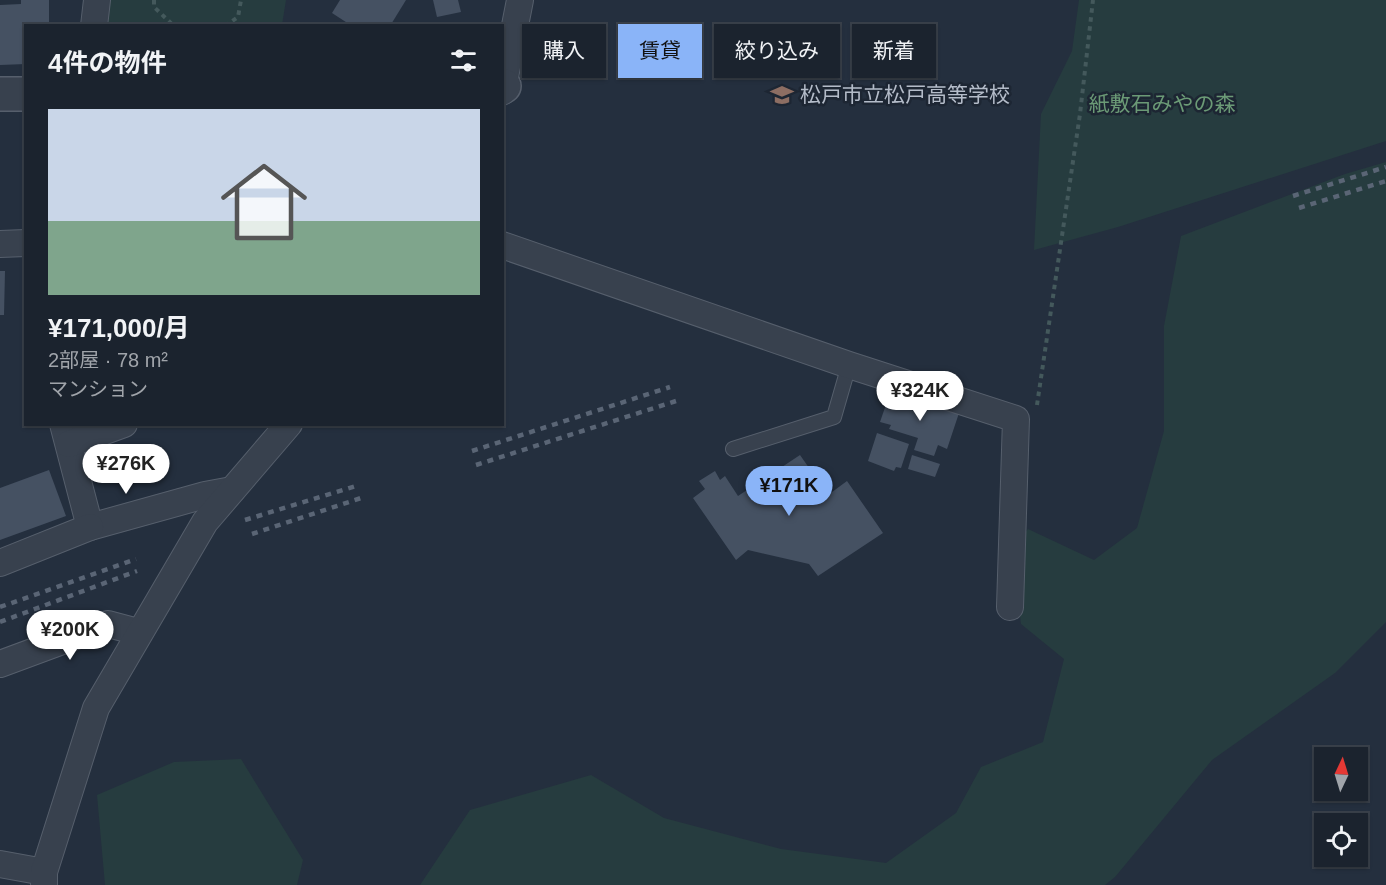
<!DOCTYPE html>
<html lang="ja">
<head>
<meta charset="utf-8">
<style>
	body { margin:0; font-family:Helvetica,"Noto Sans JP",sans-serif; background:#242b36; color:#f1f3f6; height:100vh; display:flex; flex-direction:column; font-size:22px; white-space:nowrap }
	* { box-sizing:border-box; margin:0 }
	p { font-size:20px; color:#a0a4aa }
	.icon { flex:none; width:33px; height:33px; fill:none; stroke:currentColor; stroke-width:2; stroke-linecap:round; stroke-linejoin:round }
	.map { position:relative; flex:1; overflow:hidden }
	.panel { position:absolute; left:24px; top:24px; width:480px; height:402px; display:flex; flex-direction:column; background:#1b232e; border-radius:0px; box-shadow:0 2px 4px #0004,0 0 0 2px #39404a }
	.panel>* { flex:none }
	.hud { position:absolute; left:522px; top:24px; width:570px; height:54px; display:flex; gap:12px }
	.needle { width:39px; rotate:4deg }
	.controls { position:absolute; left:1314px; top:747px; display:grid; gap:12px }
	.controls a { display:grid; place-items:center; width:54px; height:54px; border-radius:0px; background:#1b232e; box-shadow:0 2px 4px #0004,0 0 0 2px #39404a; font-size:30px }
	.price { position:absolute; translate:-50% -51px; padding:0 14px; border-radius:21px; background:#fff; color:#222; font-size:20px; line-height:39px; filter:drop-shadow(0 2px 3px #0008) }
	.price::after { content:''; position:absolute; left:50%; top:36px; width:18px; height:14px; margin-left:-9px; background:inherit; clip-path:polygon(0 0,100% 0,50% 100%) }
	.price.active { background:#8ab4f8; color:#111 }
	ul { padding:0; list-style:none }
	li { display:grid; align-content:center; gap:12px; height:318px; padding:0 24px }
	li+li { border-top:2px solid #39404a }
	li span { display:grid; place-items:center; height:186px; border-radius:0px; color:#555 }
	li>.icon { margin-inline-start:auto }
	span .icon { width:108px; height:108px; fill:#fffc; stroke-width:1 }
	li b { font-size:26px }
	h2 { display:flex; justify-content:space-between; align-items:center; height:72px; padding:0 24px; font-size:26px }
	.pill { padding:0 21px; border-radius:0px; background:#1b232e; box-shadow:0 2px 4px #0004,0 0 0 2px #39404a; font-size:21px; line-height:54px }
	.pill.active { background:#8ab4f8; color:#111 }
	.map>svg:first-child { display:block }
</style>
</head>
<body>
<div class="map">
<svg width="1386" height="885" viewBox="0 0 1386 885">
	<rect width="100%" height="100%" fill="#242f3e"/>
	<g fill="#263c3f">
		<polygon points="107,0 286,0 282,25 104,26"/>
		<polygon points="1079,0 1386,0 1386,141 1118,227 1034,250 1041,114 1072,51"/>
		<polygon points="1386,162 1386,622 1335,673 1212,760 1115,877 1105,885 420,885 470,810 591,775 664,818 781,849 886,863 956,813 981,767 1043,742 1064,659 1021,624 1012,549 1028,529 1094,560 1137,528 1164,431 1164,326 1181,236 1345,174"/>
		<polygon points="241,759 303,860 297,885 105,885 97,795 174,762"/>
	</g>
	<g fill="#455162">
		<polygon points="21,0 49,0 49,26 26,26 26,64 0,65 0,5 21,4"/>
		<polygon points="340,0 406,0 390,26 352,26 332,13"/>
		<polygon points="433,0 458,0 461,12 437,17"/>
		<polygon points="0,271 5,271 4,315 0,315"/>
		<polygon points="891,390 959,413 947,449 938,445 934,456 914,450 918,438 889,429 891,425 880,422"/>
		<polygon points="877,433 909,444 901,468 896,467 894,471 868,461"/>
		<polygon points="800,455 828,495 847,481 883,533 818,576 809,564 748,550 736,560 693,498 705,489 699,481 715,471 720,480 725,476 738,496"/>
		<polygon points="912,455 940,464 935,477 908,469"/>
		<polygon points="49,470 66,516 0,540 0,488"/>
	</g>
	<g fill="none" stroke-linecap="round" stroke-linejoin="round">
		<g stroke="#565f6c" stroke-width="16">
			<polyline id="service" points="733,449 834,417 849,365"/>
		</g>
		<g stroke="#565f6c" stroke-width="28">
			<g id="minor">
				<polyline points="94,26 97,0"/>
				<polyline points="502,92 520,0"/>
				<polyline points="0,244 26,243"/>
				<polyline points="502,245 849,365 1016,419 1010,607"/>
				<polyline points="63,424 90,527 205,495 232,490"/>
				<polyline points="69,444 124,424"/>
				<polyline points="0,563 90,527"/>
				<polyline points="0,664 108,624 138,632"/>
				<polyline points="0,864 44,872"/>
				<polyline points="44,885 44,872 96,708 205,522 289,424"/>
			</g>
		</g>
		<g stroke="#565f6c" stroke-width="36">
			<g id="tertiary">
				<polyline points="502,86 504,86"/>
				<polyline points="0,94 26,94"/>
			</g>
		</g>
		<g stroke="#44595c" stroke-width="4" stroke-dasharray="4.5 4.5" stroke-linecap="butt">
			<polyline points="154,0 154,7 174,26"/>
			<polyline points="225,26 238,17 241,0"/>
			<polyline points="1037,405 1080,114 1093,0"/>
		</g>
		<use href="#service" stroke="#38414e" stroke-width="14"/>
		<use href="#minor" stroke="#38414e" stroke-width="26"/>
		<use href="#tertiary" stroke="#38414e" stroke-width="33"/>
		<g stroke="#5a6575" stroke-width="4.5" stroke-dasharray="6 6" stroke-linecap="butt">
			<polyline points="1293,196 1386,167"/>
			<polyline points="1299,208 1386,181"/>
			<polyline points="472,451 670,387"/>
			<polyline points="476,465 676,401"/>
			<polyline points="245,520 356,486"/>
			<polyline points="252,534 361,498"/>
			<polyline points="0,607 136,559"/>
			<polyline points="0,622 137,571"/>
		</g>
	</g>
	<defs>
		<g id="school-bare" transform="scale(1.8)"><path d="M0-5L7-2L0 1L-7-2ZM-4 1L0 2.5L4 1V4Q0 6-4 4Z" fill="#8d6e63" stroke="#1d2633" stroke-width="2.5" paint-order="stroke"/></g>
	</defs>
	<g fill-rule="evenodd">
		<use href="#school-bare" x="782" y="95"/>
	</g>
	<g text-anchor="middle" stroke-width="5" stroke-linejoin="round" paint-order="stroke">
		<g font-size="21" fill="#b4bcc9" stroke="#1d2633" text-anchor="start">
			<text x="800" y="102">松戸市立松戸高等学校</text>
		</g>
		<g font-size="21" fill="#6b9a76" stroke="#1d2633">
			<text x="1162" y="111">紙敷石みやの森</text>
		</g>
	</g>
</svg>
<div class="controls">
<a><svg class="needle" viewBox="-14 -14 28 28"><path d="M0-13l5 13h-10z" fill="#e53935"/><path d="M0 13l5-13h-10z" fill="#a0a4aa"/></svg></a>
<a><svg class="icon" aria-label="locate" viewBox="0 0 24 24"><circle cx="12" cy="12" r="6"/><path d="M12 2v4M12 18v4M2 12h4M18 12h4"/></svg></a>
</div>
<b class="price" style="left:920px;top:422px">¥324K</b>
<b class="price" style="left:126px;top:495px">¥276K</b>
<b class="price active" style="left:789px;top:517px">¥171K</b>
<b class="price" style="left:70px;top:661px">¥200K</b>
<div class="hud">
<a class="pill">購入</a>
<a class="pill active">賃貸</a>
<a class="pill">絞り込み</a>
<a class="pill">新着</a>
</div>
<section class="panel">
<h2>4件の物件<svg class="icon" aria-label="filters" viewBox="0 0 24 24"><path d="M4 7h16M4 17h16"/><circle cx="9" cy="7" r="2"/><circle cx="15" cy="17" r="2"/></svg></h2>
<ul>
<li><span style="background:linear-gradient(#c9d6e8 60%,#7fa58c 0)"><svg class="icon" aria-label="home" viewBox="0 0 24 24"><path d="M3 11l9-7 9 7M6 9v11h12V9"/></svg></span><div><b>¥171,000/月</b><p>2部屋 · 78 m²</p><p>マンション</p></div></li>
</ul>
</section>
</div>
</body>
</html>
